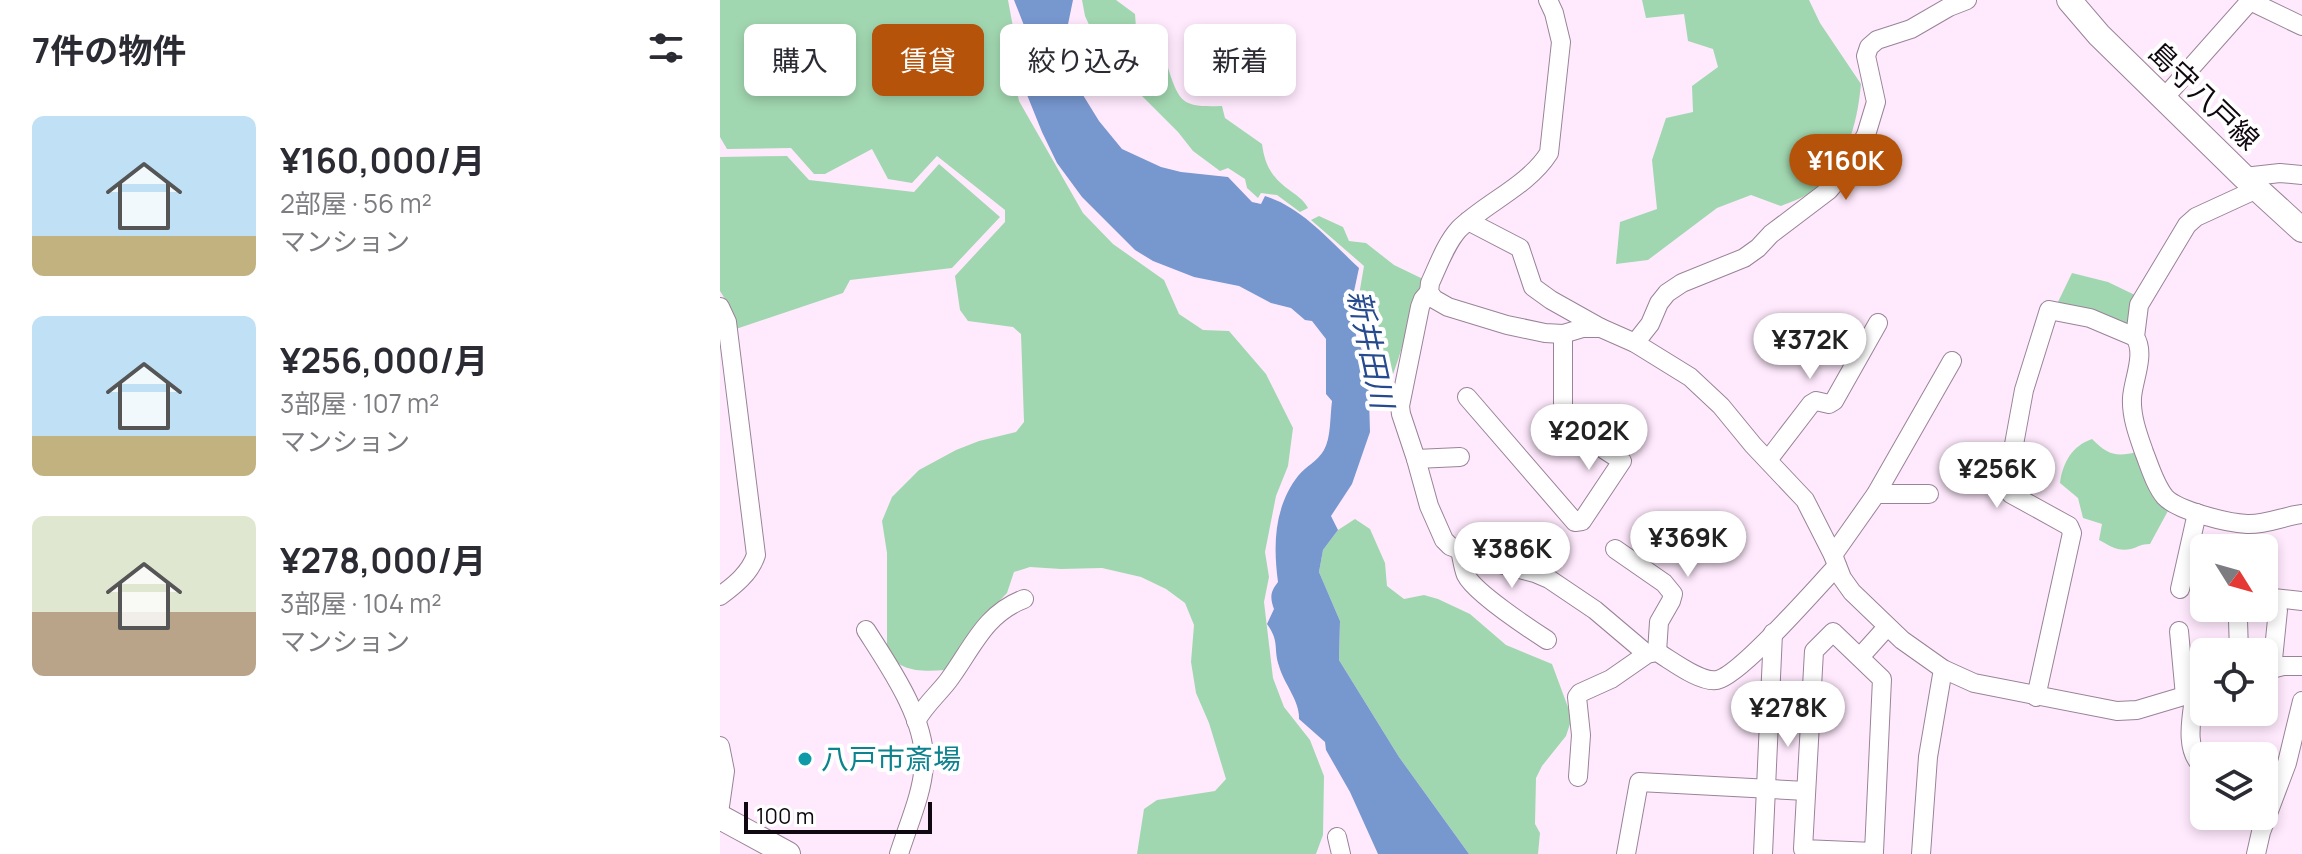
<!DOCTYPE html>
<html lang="ja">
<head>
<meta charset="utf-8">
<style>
	body { margin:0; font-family:Manrope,"Noto Sans JP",sans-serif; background:#f7f7f7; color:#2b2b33; height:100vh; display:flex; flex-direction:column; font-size:30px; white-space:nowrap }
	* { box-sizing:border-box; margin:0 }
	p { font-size:26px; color:#7c7c81 }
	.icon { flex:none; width:44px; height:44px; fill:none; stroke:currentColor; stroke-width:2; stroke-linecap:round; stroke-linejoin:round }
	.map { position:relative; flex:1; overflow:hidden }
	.side { display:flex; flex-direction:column; background:#fff; width:720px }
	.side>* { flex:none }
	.hud { position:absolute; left:24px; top:24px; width:760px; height:72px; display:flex; gap:16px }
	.needle { width:52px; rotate:127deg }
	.buttons { position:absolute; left:1470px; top:534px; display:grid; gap:16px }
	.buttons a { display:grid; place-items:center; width:88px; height:88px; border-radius:12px; background:#fff; box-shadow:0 4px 12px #0003; font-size:40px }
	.scale { position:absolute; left:24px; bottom:20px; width:188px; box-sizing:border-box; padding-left:8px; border:4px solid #100810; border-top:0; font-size:22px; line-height:28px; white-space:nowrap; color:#100810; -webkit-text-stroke:6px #fff; paint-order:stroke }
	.price { position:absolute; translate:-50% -68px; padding:0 18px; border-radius:28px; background:#fff; color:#222; font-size:26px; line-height:52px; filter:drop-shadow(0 2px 4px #0008) }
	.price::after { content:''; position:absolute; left:50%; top:48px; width:24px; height:18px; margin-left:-12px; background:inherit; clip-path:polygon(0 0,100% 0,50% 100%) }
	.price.current { background:#b45309; color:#fff }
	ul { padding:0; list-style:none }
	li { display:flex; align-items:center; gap:24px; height:200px; padding:0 32px }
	li span { display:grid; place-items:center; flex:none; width:224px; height:160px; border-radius:12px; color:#555 }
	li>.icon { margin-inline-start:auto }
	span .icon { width:96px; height:96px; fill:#fffc; stroke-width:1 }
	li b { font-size:34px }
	h2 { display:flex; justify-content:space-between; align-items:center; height:96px; padding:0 32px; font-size:34px }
	.pill { padding:0 28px; border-radius:12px; background:#fff; box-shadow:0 4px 12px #0003; font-size:28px; line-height:72px }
	.pill.current { background:#b45309; color:#fff }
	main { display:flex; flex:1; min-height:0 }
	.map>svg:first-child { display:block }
</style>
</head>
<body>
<main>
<section class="side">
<h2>7件の物件<svg class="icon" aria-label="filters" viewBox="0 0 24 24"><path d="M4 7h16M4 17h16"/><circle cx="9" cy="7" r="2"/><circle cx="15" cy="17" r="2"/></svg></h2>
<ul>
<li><span style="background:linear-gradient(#bfe0f5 75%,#c2b280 0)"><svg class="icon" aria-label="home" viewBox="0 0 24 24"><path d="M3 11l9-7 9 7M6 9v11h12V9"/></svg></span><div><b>¥160,000/月</b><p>2部屋 · 56 m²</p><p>マンション</p></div></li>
<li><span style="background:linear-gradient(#bfe0f5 75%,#c2b280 0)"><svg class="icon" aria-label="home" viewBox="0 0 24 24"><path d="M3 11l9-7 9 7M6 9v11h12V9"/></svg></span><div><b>¥256,000/月</b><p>3部屋 · 107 m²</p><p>マンション</p></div></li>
<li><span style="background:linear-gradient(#dfe7d0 60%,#b9a48a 0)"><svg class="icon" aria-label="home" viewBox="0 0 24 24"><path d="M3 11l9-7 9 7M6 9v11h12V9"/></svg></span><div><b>¥278,000/月</b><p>3部屋 · 104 m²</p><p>マンション</p></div></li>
</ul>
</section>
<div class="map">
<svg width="1582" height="854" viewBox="0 0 1582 854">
	<rect width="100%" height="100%" fill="#ffeafd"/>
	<g fill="#a1d7b0">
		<path d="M0 0H288L293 27 290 58 299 101 363 213 393 244 444 280 459 314 483 330 509 331 546 374 573 428 568 466 556 496 545 552 549 577 544 602 553 678 564 707 590 740 604 776 603 835 596 854H417L424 809 437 800 495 791 506 779 489 723 476 693 471 662 474 625 465 603 446 589 421 577 382 568 341 569 310 567 294 572 287 593 256 625 240 654 225 670C202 672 176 672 167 649V553L162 521 172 497 199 470 236 450 259 441 296 432 304 422 301 334 293 327 248 321 240 310 235 276 285 222V210L217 156 192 183 168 179 152 149 105 174H94L71 148 7 149 0 137Z"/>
		<path d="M362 0H396L415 14 416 28 427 37 432 33 438 39C442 50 446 60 449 71 460 105 465 107 502 106L505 118 542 144C545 165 551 176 568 189 576 195 583 199 588 208L580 212 557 195 541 193 538 198 527 188 525 179 508 168 500 171 473 151 458 132 407 81 393 63 384 57 365 16Z"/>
		<path d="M922 0H1089L1100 23 1141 84C1137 126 1126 168 1089 193 1081 199 1070 202 1061 206L1031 195 997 208 928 260 896 264 900 222 937 209 932 160 946 118 973 112 972 86 998 67 993 49 968 41 964 14 926 18Z"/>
		<polygon points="67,156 89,180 194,192 219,164 280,217 232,268 130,280 123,293 16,329 10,307 0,291 0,157"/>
		<path d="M599 216 623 227 629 241 646 243 674 265 703 279C688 314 684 352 668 386L662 385 658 359 642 341 639 325V295L644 266 591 220Z"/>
		<polygon points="1352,273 1388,282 1417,296 1409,331 1337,304"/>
		<path d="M1372 439C1388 455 1395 457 1418 452L1449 509 1430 544C1421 544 1418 547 1411 549 1398 552 1390 546 1379 540L1382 524 1363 518 1358 498 1340 483C1343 462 1352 446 1372 439Z"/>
		<polygon points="635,519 650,529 665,563 667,586 684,599 704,595 718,599 750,614 786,645 832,664 852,718 846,736 822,766 816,778 815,824 820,833 818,854 749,854 679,757 619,660 620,621 599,572 603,550 618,530"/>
	</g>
	<path fill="#7797cf" d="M294 0H353L346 34 350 74 379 121 402 149 441 167 461 172 508 177 532 202 541 204 545 196C582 207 611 242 639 268L633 296 636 336 648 365 650 432 632 484 611 516 618 530 603 550 599 572 620 621 619 660 679 757 749 854H658L630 792 606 750 605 742 579 719C580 701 564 684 559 666 553 648 560 642 547 624L554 609C550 598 550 592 558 582 553 545 554 507 578 476 586 466 598 461 604 450 611 438 610 416 612 401L606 394V339L592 321 585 320 571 308 551 303 519 286 474 277 433 261 415 250 362 197 337 163 322 132 297 70 296 56 301 45V35L305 28Z"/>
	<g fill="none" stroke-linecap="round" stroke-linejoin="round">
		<g stroke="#9a8398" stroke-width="20">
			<g id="minor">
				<path d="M828 0 834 13 841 42 829 153C808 186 767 202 739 229 726 243 718 266 710 283L709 292 714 299 728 307 787 325 825 333 843 334 863 328H881L915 343 970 377 1001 406 1033 445 1085 500 1113 555 1122 578 1132 592 1182 640 1223 669 1254 683 1397 711 1417 710 1484 690"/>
				<polyline points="1444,98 1530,1 1582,26"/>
				<polyline points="1524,177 1560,173 1582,175"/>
				<path d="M1537 189 1476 217 1467 225 1419 305 1415 337C1426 354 1413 380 1412 398 1411 416 1418 435 1424 452 1430 467 1435 485 1445 497 1458 511 1508 523 1527 524 1546 525 1564 516 1582 514"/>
				<polyline points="748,221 800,248 813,287 831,300 881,328"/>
				<polyline points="709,292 703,299 700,307 680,406 681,414 696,459 709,506 724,540 730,546 769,561 815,573 829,579 875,610 927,654"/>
				<path d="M0 307 7 322 36 555C30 573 15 585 0 596"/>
				<polyline points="915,343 930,324 939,303 947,293 962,283 1024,258 1038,248 1051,234 1109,190 1127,169 1146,135 1156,102 1146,56 1149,47 1157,40 1191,29 1229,7 1247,0"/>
				<polyline points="747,397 855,522 862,521 902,461 857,432 843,414 843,334"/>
				<polyline points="696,459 740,457"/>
				<polyline points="1048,460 1091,404 1096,401 1109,404 1114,401 1158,323"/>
				<polyline points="1156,494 1209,494"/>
				<polyline points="895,549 944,583 953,594 951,601 939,622 937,652"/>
				<path d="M740 550C742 558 743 568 746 575 754 592 810 629 827 640"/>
				<polyline points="1113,555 1156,494 1232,361"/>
				<polyline points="1460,589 1477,513"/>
				<polyline points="1544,597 1582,601"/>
				<polyline points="1518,620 1519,652"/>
				<path d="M146 630C169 666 207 720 204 765 202 795 188 825 179 854"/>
				<polyline points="1459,631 1465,696"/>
				<polygon points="1113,632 1162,679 1154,852 1083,849 1094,651"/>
				<polyline points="1140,657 1167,627"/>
				<polyline points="1552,669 1558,610"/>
				<polyline points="1544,671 1563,666 1582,666"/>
				<path d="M1475 692C1472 715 1463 752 1484 767"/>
				<polyline points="1316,697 1352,533 1349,526 1291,494 1286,488 1304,390 1329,310 1370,318 1415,337"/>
				<path d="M196 721C205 705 218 694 228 681 252 649 264 614 304 599"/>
				<polyline points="0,746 5,771 0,806"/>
				<path d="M858 777 861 735 857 697 860 693 891 679 927 654 937 652C951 660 980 683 997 680 1021 675 1096 588 1117 566"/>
				<polyline points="617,837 621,854"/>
				<polyline points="906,854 919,782 1086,791"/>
				<polyline points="1043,854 1053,633"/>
				<polyline points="1201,854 1208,757 1223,669"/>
				<polyline points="1536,854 1541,832 1567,763 1582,701"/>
			</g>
		</g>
		<g stroke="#9a8398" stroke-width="26">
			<g id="major">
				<polyline points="1349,0 1379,35 1524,177 1582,230"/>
				<polyline points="0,817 68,854"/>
			</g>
		</g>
		<use href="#minor" stroke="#fff" stroke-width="18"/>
		<use href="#major" stroke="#fff" stroke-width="24"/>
	</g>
	<circle fill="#0f9aa8" stroke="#fff" stroke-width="3" cx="85" cy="759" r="8"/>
	<g text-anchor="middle" stroke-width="8" stroke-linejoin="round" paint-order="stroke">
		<g font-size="28" fill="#100810" stroke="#fff">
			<text transform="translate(1484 96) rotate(44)" y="10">島守八戸線</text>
		</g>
		<g font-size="28" fill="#0d838f" stroke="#fff" text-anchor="start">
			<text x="101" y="769">八戸市斎場</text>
		</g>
		<g font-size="30" font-style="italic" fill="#254a8e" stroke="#fff">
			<text transform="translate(650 349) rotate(78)" y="10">新井田川</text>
		</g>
	</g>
</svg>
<div class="buttons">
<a><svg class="needle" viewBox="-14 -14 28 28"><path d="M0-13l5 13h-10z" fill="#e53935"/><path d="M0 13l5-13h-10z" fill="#7c7c81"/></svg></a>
<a><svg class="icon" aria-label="locate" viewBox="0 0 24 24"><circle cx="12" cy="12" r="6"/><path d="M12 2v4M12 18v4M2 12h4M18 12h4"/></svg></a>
<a><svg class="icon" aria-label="layers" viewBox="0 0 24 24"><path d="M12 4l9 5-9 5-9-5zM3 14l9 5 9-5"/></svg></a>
</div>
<div class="scale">100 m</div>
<b class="price current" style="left:1126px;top:202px">¥160K</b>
<b class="price" style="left:1090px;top:381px">¥372K</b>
<b class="price" style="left:869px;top:472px">¥202K</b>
<b class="price" style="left:1277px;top:510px">¥256K</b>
<b class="price" style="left:968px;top:579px">¥369K</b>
<b class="price" style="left:792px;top:590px">¥386K</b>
<b class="price" style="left:1068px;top:749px">¥278K</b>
<div class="hud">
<a class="pill">購入</a>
<a class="pill current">賃貸</a>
<a class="pill">絞り込み</a>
<a class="pill">新着</a>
</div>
</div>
</main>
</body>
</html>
